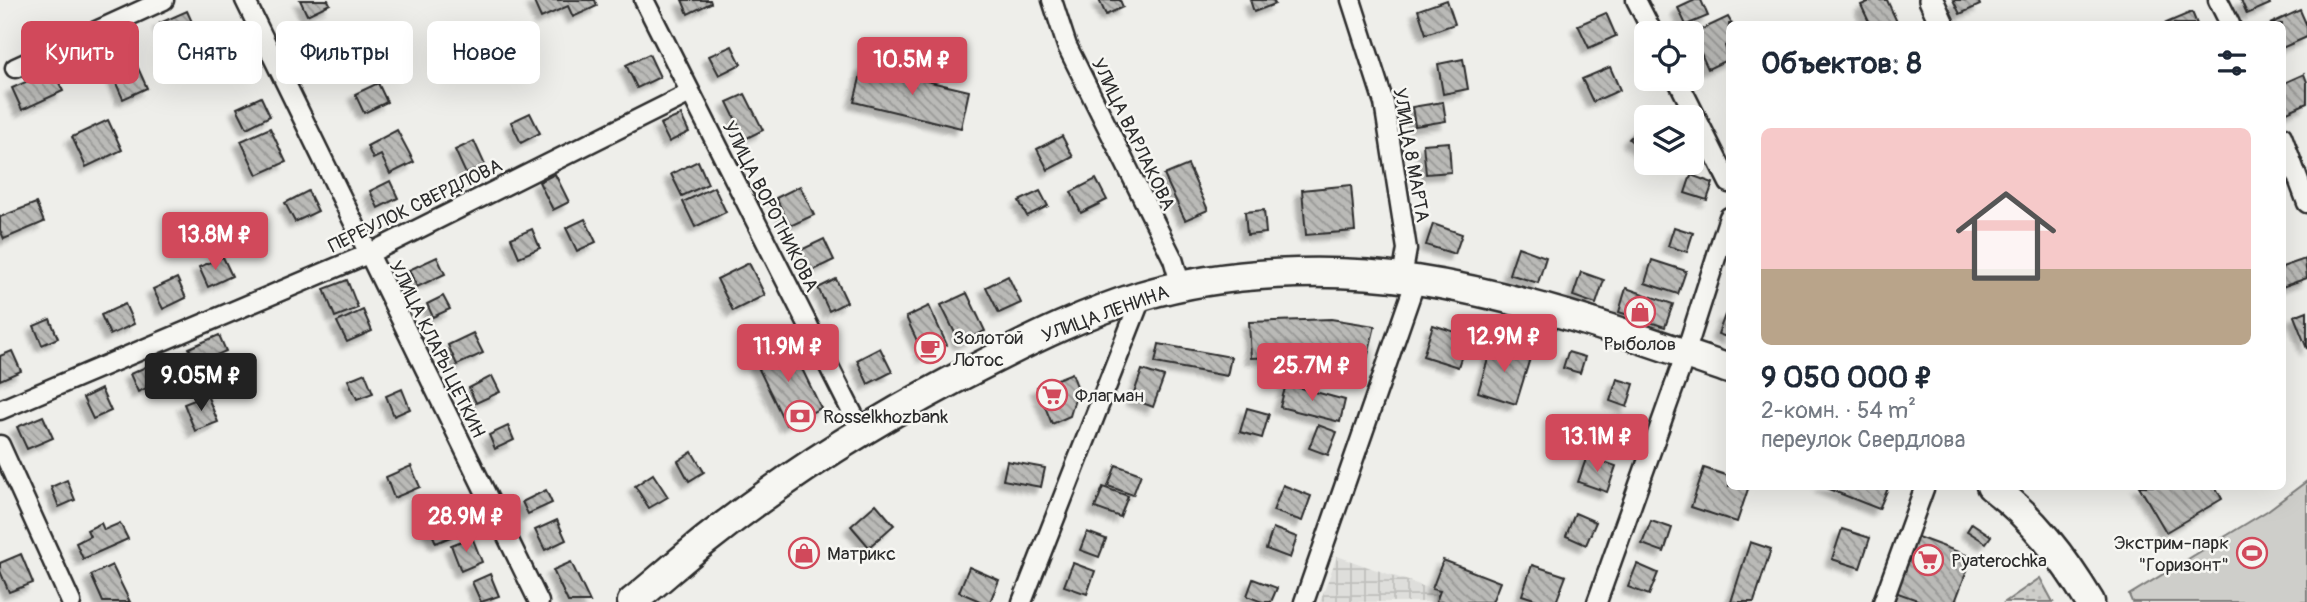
<!DOCTYPE html>
<html lang="ru">
<head>
<meta charset="utf-8">
<style>
	body { margin:0; font-family:Pangolin,sans-serif; background:#f6f6f7; color:#1f2937; height:100vh; display:flex; flex-direction:column; font-size:26px; white-space:nowrap }
	* { box-sizing:border-box; margin:0 }
	p { font-size:23px; color:#747a83 }
	.icon { flex:none; width:38px; height:38px; fill:none; stroke:currentColor; stroke-width:2; stroke-linecap:round; stroke-linejoin:round }
	.map { position:relative; flex:1; overflow:hidden }
	.sheet { position:absolute; left:1726px; top:21px; width:560px; height:469px; display:flex; flex-direction:column; background:#fff; border-radius:10px; box-shadow:0 7px 28px #0002 }
	.sheet>* { flex:none }
	.guide { position:absolute; left:21px; top:21px; width:665px; height:63px; display:flex; gap:14px }
	.fabs { position:absolute; left:1634px; top:21px; display:grid; gap:14px }
	.fabs a { display:grid; place-items:center; width:70px; height:70px; border-radius:10px; background:#fff; box-shadow:0 7px 28px #0002; font-size:35px }
	.price { position:absolute; translate:-50% -60px; padding:0 16px; border-radius:7px; background:#d1495b; color:#fff; font-size:23px; line-height:46px; filter:drop-shadow(0 2px 4px #0008) }
	.price::after { content:''; position:absolute; left:50%; top:42px; width:21px; height:16px; margin-left:-10px; background:inherit; clip-path:polygon(0 0,100% 0,50% 100%) }
	.price.selected { background:#222; color:#fff }
	ul { padding:0; list-style:none }
	li { display:grid; align-content:center; gap:14px; height:371px; padding:0 35px }
	li span { display:grid; place-items:center; height:217px; border-radius:10px; color:#555 }
	li>.icon { margin-inline-start:auto }
	span .icon { width:126px; height:126px; fill:#fffc; stroke-width:1 }
	li b { font-size:30px }
	h2 { display:flex; justify-content:space-between; align-items:center; height:84px; padding:0 35px; font-size:30px }
	.chip { padding:0 24px; border-radius:10px; background:#fff; box-shadow:0 7px 28px #0002; font-size:24px; line-height:63px }
	.chip.selected { background:#d1495b; color:#fff }
	.map>svg:first-child { display:block }
</style>
</head>
<body>
<div class="map">
<svg width="2307" height="602" viewBox="0 0 2307 602">
	<defs>
		<pattern id="industrial-grid" width="8" height="8" patternUnits="userSpaceOnUse" patternTransform="scale(1.75)"><rect width="8" height="8" fill="#dededb"/><path d="M0 4h8M4 0v8" fill="none" stroke="#bfbfbc"/></pattern>
		<pattern id="park-dots" width="8" height="8" patternUnits="userSpaceOnUse" patternTransform="scale(1.75)"><rect width="8" height="8" fill="#cececa"/><path d="M2 2h.1M6 6h.1" fill="none" stroke="#b1b1ae" stroke-width="1.8" stroke-linecap="round"/></pattern>
		<pattern id="building-back-hatch" width="6" height="6" patternUnits="userSpaceOnUse" patternTransform="scale(1.75)"><rect width="6" height="6" fill="#babab7"/><path d="M-1 5l2 2M0 0l6 6M5-1l2 2" fill="none" stroke="#979795"/></pattern>
		<filter id="shadow"><feDropShadow dx="-6" dy="6" stdDeviation="2" flood-color="#0004"/></filter>
	</defs>
	<rect width="100%" height="100%" fill="#eeeeea"/>
	<filter id="ink" filterUnits="userSpaceOnUse"><feTurbulence type="fractalNoise" baseFrequency=".0143" numOctaves="2"/><feDisplacementMap in="SourceGraphic" scale="14" xChannelSelector="R" yChannelSelector="G"/><feConvolveMatrix kernelMatrix="1 2 1 2 8 2 1 2 1" color-interpolation-filters="sRGB"/></filter>
	<g filter="url(#ink)">
		<polygon fill="url(#industrial-grid)" points="1337,556 1468,602 1320,602"/>
		<polygon fill="url(#park-dots)" stroke="#7c7c7a" stroke-width="2" points="2040,578 2053,602 2005,602"/>
		<polygon fill="#cececa" stroke="#7c7c7a" stroke-width="2" points="2307,481 2307,602 2132,602 2129,595 2267,511"/>
		<g fill="url(#building-back-hatch)" stroke="#2b2b2b" stroke-width="2" filter="url(#shadow)">
			<polygon points="300,0 328,0 330,4 307,15"/>
			<polygon points="533,0 595,0 597,6 573,17 568,6 541,18"/>
			<polygon points="682,0 710,0 711,3 688,14"/>
			<polygon points="1099,0 1120,0 1123,7 1106,15"/>
			<polygon points="1250,0 1273,0 1275,4 1254,12"/>
			<polygon points="1447,0 1455,24 1426,34 1418,10"/>
			<polygon points="1695,0 1701,0 1708,16 1686,25 1678,8"/>
			<polygon points="1873,0 1887,0 1897,22 1892,24 1870,24 1861,5"/>
			<polygon points="1953,0 1978,0 1980,5 1960,14"/>
			<polygon points="2241,0 2268,0 2270,4 2247,14"/>
			<polygon points="2300,10 2307,26 2307,37 2282,48 2282,24 2270,24"/>
			<polygon points="187,11 205,51 179,63 160,23"/>
			<polygon points="2192,12 2197,24 2167,24 2166,23"/>
			<polygon points="1606,13 1616,36 1589,48 1578,25"/>
			<polygon points="1728,17 1732,24 1729,24 1729,43 1725,46 1729,59 1708,69 1692,34"/>
			<polygon points="322,28 330,46 304,59 296,41"/>
			<polygon points="732,46 741,64 719,75 709,56"/>
			<polygon points="649,54 660,77 637,88 626,65"/>
			<polygon points="134,59 147,88 123,99 110,70"/>
			<polygon points="1463,59 1468,89 1443,94 1438,64"/>
			<polygon points="863,66 969,91 961,128 854,102"/>
			<polygon points="1610,67 1620,90 1593,102 1582,79"/>
			<polygon points="53,70 63,91 22,110 12,88"/>
			<polygon points="2304,74 2307,82 2307,103 2285,113 2282,105 2282,84"/>
			<polygon points="378,83 387,102 364,113 355,94"/>
			<polygon points="745,94 763,130 745,139 727,102"/>
			<polygon points="261,97 270,116 247,128 237,108"/>
			<polygon points="1443,102 1446,121 1415,126 1412,107"/>
			<polygon points="530,113 540,133 521,143 511,122"/>
			<polygon points="681,115 689,132 669,142 660,124"/>
			<polygon points="108,120 122,150 86,167 72,137"/>
			<polygon points="1647,120 1647,155 1629,139"/>
			<polygon points="270,128 286,162 257,175 241,141"/>
			<polygon points="397,130 414,162 390,174 381,155 373,159 367,146"/>
			<polygon points="1062,136 1073,157 1048,170 1037,149"/>
			<polygon points="474,141 485,165 466,174 455,150"/>
			<polygon points="1449,142 1451,172 1426,174 1423,144"/>
			<polygon points="698,161 708,184 682,196 671,174"/>
			<polygon points="1188,165 1208,210 1185,220 1164,175"/>
			<polygon points="555,174 569,202 553,210 539,182"/>
			<polygon points="1691,175 1713,183 1707,200 1685,193"/>
			<polygon points="1096,179 1107,200 1081,213 1071,192"/>
			<polygon points="390,181 398,198 378,208 370,191"/>
			<polygon points="1351,185 1355,231 1306,235 1302,190"/>
			<polygon points="800,186 814,215 790,226 776,198"/>
			<polygon points="714,187 726,212 695,227 683,202"/>
			<polygon points="308,191 318,211 295,222 285,203"/>
			<polygon points="1040,191 1048,206 1027,216 1019,201"/>
			<polygon points="36,203 44,222 4,239 0,230 0,217"/>
			<polygon points="1264,210 1266,233 1247,235 1245,212"/>
			<polygon points="585,219 596,242 577,251 566,228"/>
			<polygon points="1433,224 1462,234 1455,254 1426,245"/>
			<polygon points="1674,227 1693,233 1687,252 1668,246"/>
			<polygon points="532,229 540,248 519,257 511,238"/>
			<polygon points="824,239 834,260 811,271 801,250"/>
			<polygon points="1518,247 1546,257 1538,283 1509,274"/>
			<polygon points="223,257 232,276 208,287 199,267"/>
			<polygon points="437,257 445,274 417,287 409,270"/>
			<polygon points="2305,259 2307,278 2282,287 2282,267"/>
			<polygon points="1652,260 1686,271 1678,294 1645,283"/>
			<polygon points="749,263 765,295 733,311 717,279"/>
			<polygon points="1581,272 1604,280 1596,304 1573,296"/>
			<polygon points="1008,276 1021,303 999,313 986,287"/>
			<polygon points="177,278 186,298 163,309 153,289"/>
			<polygon points="836,279 847,302 829,311 818,288"/>
			<polygon points="347,280 358,308 335,317 324,289"/>
			<polygon points="1626,288 1673,304 1665,327 1619,312"/>
			<polygon points="967,293 985,331 960,343 941,305"/>
			<polygon points="443,296 450,309 433,317 427,304"/>
			<polygon points="125,304 134,324 110,335 101,315"/>
			<polygon points="929,306 947,345 924,356 906,317"/>
			<polygon points="363,310 372,331 347,342 337,322"/>
			<polygon points="2307,311 2307,349 2294,316"/>
			<polygon points="1725,315 1729,316 1729,338 1718,334"/>
			<polygon points="50,319 58,338 42,345 34,326"/>
			<polygon points="1331,319 1375,326 1366,363 1325,355 1251,358 1249,322"/>
			<polygon points="1433,325 1468,336 1458,367 1423,356"/>
			<polygon points="473,333 483,353 457,365 448,345"/>
			<polygon points="219,335 226,351 196,364 189,348"/>
			<polygon points="789,342 821,408 786,425 754,359"/>
			<polygon points="1493,343 1531,355 1516,404 1478,392"/>
			<polygon points="1159,344 1231,357 1227,376 1155,363"/>
			<polygon points="880,348 892,372 868,384 857,360"/>
			<polygon points="12,351 21,371 0,380 0,356"/>
			<polygon points="1568,352 1585,357 1580,373 1563,368"/>
			<polygon points="152,364 160,382 138,392 130,374"/>
			<polygon points="1142,370 1164,377 1153,407 1132,399"/>
			<polygon points="365,373 373,393 357,399 348,380"/>
			<polygon points="1072,373 1078,389 1070,416 1052,424 1037,387"/>
			<polygon points="492,376 500,392 476,403 469,388"/>
			<polygon points="1617,379 1634,384 1627,407 1610,401"/>
			<polygon points="1286,384 1345,400 1340,422 1280,407"/>
			<polygon points="101,389 111,411 93,419 83,398"/>
			<polygon points="402,389 410,409 394,416 386,396"/>
			<polygon points="207,395 218,422 195,431 184,404"/>
			<polygon points="1247,408 1269,414 1262,438 1240,432"/>
			<polygon points="43,416 53,438 27,449 17,427"/>
			<polygon points="1318,425 1337,432 1328,455 1309,448"/>
			<polygon points="508,426 514,440 495,449 489,435"/>
			<polygon points="692,452 704,472 689,481 678,461"/>
			<polygon points="1587,456 1616,466 1607,492 1578,482"/>
			<polygon points="1007,461 1045,468 1041,487 1003,480"/>
			<polygon points="1116,465 1141,474 1133,495 1108,486"/>
			<polygon points="411,466 420,487 394,498 386,477"/>
			<polygon points="1704,468 1729,476 1729,486 1749,486 1737,522 1691,507"/>
			<polygon points="653,474 668,497 649,508 635,486"/>
			<polygon points="67,480 75,500 59,507 51,487"/>
			<polygon points="1283,485 1311,496 1302,521 1273,511"/>
			<polygon points="1821,486 1889,486 1879,509"/>
			<polygon points="2139,486 2215,486 2222,499 2166,532"/>
			<polygon points="1103,487 1128,496 1120,517 1095,508"/>
			<polygon points="546,490 552,503 528,514 522,502"/>
			<polygon points="876,504 894,525 869,547 851,526"/>
			<polygon points="447,508 458,534 436,543 425,517"/>
			<polygon points="1575,513 1596,522 1586,545 1566,536"/>
			<polygon points="557,520 566,540 545,550 535,530"/>
			<polygon points="1651,521 1672,528 1664,552 1642,544"/>
			<polygon points="101,523 104,530 120,523 128,539 83,559 76,543 90,536 87,530"/>
			<polygon points="1972,523 1991,536 1986,543 1967,531"/>
			<polygon points="1273,528 1297,537 1290,558 1266,549"/>
			<polygon points="1842,529 1870,538 1860,568 1832,559"/>
			<polygon points="1087,532 1106,539 1099,557 1080,550"/>
			<polygon points="1915,536 1972,557 1955,602 1923,602 1895,592"/>
			<polygon points="472,537 482,562 461,571 451,545"/>
			<polygon points="1750,542 1771,549 1754,602 1731,602"/>
			<polygon points="21,554 33,583 9,592 0,571 0,563"/>
			<polygon points="1443,560 1500,582 1492,602 1436,602 1440,591 1432,589"/>
			<polygon points="571,562 590,602 568,602 553,570"/>
			<polygon points="1073,563 1095,571 1087,594 1064,586"/>
			<polygon points="1637,564 1658,573 1649,595 1628,587"/>
			<polygon points="112,565 130,602 103,602 91,575"/>
			<polygon points="1532,565 1566,576 1556,602 1543,602 1522,595"/>
			<polygon points="969,567 999,580 990,602 982,602 959,592"/>
			<polygon points="490,574 499,596 481,602 472,582"/>
			<polygon points="1253,579 1277,588 1271,602 1262,602 1247,596"/>
		</g>
		<g fill="none" stroke-linecap="round" stroke-linejoin="round">
			<g stroke="#2b2b2b" stroke-width="23">
				<g id="minor">
					<polyline points="245,0 539,602"/>
					<polyline points="644,0 861,430"/>
					<polyline points="1052,0 1067,46 1173,259 1181,286"/>
					<polyline points="1351,0 1384,103 1407,249 1402,278"/>
					<polyline points="1636,0 1653,33"/>
					<polyline points="2218,0 2230,24"/>
					<polyline points="15,68 164,0"/>
					<polyline points="1677,79 1729,183"/>
					<polyline points="2282,136 2307,203"/>
					<polyline points="0,410 368,254 690,93"/>
					<polyline points="0,445 71,602"/>
					<polyline points="1022,602 1142,296"/>
					<polyline points="1304,602 1416,280"/>
					<polyline points="1597,602 1680,370 1729,217"/>
					<polyline points="1883,602 1925,486"/>
				</g>
			</g>
			<g stroke="#2b2b2b" stroke-width="28">
				<polyline id="tertiary" points="1931,0 1942,24"/>
			</g>
			<g stroke="#2b2b2b" stroke-width="33">
				<g id="primary">
					<path d="M1991 486C2033 518 2063 557 2090 602"/>
					<path d="M632 602C657 582 681 560 706 540 793 471 886 413 986 363 1036 337 1086 313 1141 296 1224 271 1330 267 1416 280 1522 296 1628 334 1729 369"/>
				</g>
			</g>
			<use href="#minor" stroke="#f6f6f2" stroke-width="18"/>
			<use href="#tertiary" stroke="#f6f6f2" stroke-width="23"/>
			<use href="#primary" stroke="#f6f6f2" stroke-width="28"/>
		</g>
	</g>
	<defs>
		<g id="shop-ring" transform="scale(1.575)"><circle r="9.5" fill="#f6f6f2" stroke="#d1495b" stroke-width="1.5"/><path d="M-5-2.5h2.3a2.7 3.5 0 0 1 5.4 0H5L5.5 6h-11ZM-1.5-2.5h3a1.5 2.3 0 0 0-3 0Z" fill="#d1495b"/></g>
		<g id="cafe-ring" transform="scale(1.575)"><circle r="9.5" fill="#f6f6f2" stroke="#d1495b" stroke-width="1.5"/><path d="M-5.5-4.5H6V0H3Q3 3.5 0 3.5H-2.5Q-5.5 3.5-5.5 0ZM3-3.2v2h1.7v-2ZM-6 4.5H4V6H-6Z" fill="#d1495b"/></g>
		<g id="supermarket-ring" transform="scale(1.575)"><circle r="9.5" fill="#f6f6f2" stroke="#d1495b" stroke-width="1.5"/><path d="M-6-5.5h2.5l.6 2H6L4.5 2H-2.5L-4.4-4H-6ZM-1.5 3.2a1.3 1.3 0 1 0 .1 0ZM3 3.2a1.3 1.3 0 1 0 .1 0Z" fill="#d1495b"/></g>
		<g id="bank-ring" transform="scale(1.575)"><circle r="9.5" fill="#f6f6f2" stroke="#d1495b" stroke-width="1.5"/><path d="M-6-4H6V4H-6ZM0-2.3a2.3 2.3 0 1 0 0 4.6a2.3 2.3 0 1 0 0-4.6Z" fill="#d1495b"/></g>
		<g id="stadium-ring" transform="scale(1.575)"><circle r="9.5" fill="#f6f6f2" stroke="#d1495b" stroke-width="1.5"/><path d="M0-5a6.5 5 0 1 0 0 10a6.5 5 0 1 0 0-10ZM-3.5-1.8h7v3.6h-7Z" fill="#d1495b"/></g>
	</defs>
	<g fill-rule="evenodd">
		<use href="#shop-ring" x="1640" y="312"/>
		<use href="#cafe-ring" x="930" y="348"/>
		<use href="#supermarket-ring" x="1052" y="395"/>
		<use href="#bank-ring" x="800" y="416"/>
		<use href="#shop-ring" x="804" y="553"/>
		<use href="#stadium-ring" x="2252" y="553"/>
		<use href="#supermarket-ring" x="1928" y="560"/>
	</g>
	<g text-anchor="middle" stroke-width="5" stroke-linejoin="round" paint-order="stroke">
		<g font-size="19" fill="#2b2b2b" stroke="#f6f6f2">
			<text transform="translate(1134 134) rotate(64)" y="7">УЛИЦА ВАРЛАКОВА</text>
			<text transform="translate(1412 155) rotate(80)" y="7">УЛИЦА 8 МАРТА</text>
			<text transform="translate(415 205) rotate(-26)" y="7">ПЕРЕУЛОК СВЕРДЛОВА</text>
			<text transform="translate(771 206) rotate(63)" y="7">УЛИЦА ВОРОТНИКОВА</text>
			<text transform="translate(1105 313) rotate(-20)" y="7">УЛИЦА ЛЕНИНА</text>
			<text transform="translate(438 349) rotate(64)" y="7">УЛИЦА КЛАРЫ ЦЕТКИН</text>
		</g>
		<g font-size="19" fill="#2b2b2b" stroke="#f6f6f2" text-anchor="start">
			<text x="953" y="344">Золотой<tspan x="953" dy="22">Лотос</tspan></text>
			<text x="1640" y="350" text-anchor="middle">Рыболов</text>
			<text x="1075" y="402">Флагман</text>
			<text x="823" y="423">Rosselkhozbank</text>
			<text x="2229" y="549" text-anchor="end">Экстрим-парк<tspan x="2229" dy="22">"Горизонт"</tspan></text>
			<text x="827" y="560">Матрикс</text>
			<text x="1951" y="567">Pyaterochka</text>
		</g>
	</g>
</svg>
<div class="fabs">
<a><svg class="icon" aria-label="locate" viewBox="0 0 24 24"><circle cx="12" cy="12" r="6"/><path d="M12 2v4M12 18v4M2 12h4M18 12h4"/></svg></a>
<a><svg class="icon" aria-label="layers" viewBox="0 0 24 24"><path d="M12 4l9 5-9 5-9-5zM3 14l9 5 9-5"/></svg></a>
</div>
<b class="price" style="left:912px;top:97px">10.5M ₽</b>
<b class="price" style="left:215px;top:272px">13.8M ₽</b>
<b class="price" style="left:1504px;top:374px">12.9M ₽</b>
<b class="price" style="left:788px;top:384px">11.9M ₽</b>
<b class="price" style="left:1312px;top:403px">25.7M ₽</b>
<b class="price selected" style="left:201px;top:413px">9.05M ₽</b>
<b class="price" style="left:1597px;top:474px">13.1M ₽</b>
<b class="price" style="left:466px;top:554px">28.9M ₽</b>
<div class="guide">
<a class="chip selected">Купить</a>
<a class="chip">Снять</a>
<a class="chip">Фильтры</a>
<a class="chip">Новое</a>
</div>
<section class="sheet">
<h2>Объектов: 8<svg class="icon" aria-label="filters" viewBox="0 0 24 24"><path d="M4 7h16M4 17h16"/><circle cx="9" cy="7" r="2"/><circle cx="15" cy="17" r="2"/></svg></h2>
<ul>
<li><span style="background:linear-gradient(#f6c9c9 65%,#b9a48a 0)"><svg class="icon" aria-label="home" viewBox="0 0 24 24"><path d="M3 11l9-7 9 7M6 9v11h12V9"/></svg></span><div><b>9 050 000 ₽</b><p>2-комн. · 54 m²</p><p>переулок Свердлова</p></div></li>
</ul>
</section>
</div>
</body>
</html>
